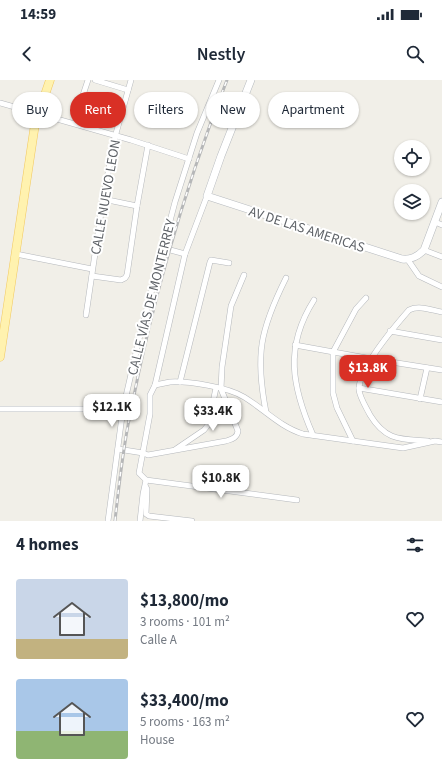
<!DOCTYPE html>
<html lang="en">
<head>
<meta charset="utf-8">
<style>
	body { margin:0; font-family:"Source Sans 3",sans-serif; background:#f6f6f7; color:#1f2937; height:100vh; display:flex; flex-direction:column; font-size:15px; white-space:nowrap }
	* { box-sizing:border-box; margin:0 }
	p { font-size:13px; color:#747a83 }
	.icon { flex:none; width:22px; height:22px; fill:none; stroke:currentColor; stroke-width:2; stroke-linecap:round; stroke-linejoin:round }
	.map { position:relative; height:441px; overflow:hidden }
	.sheet { display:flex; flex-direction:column; background:#fff; flex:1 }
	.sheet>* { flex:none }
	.banner { position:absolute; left:12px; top:12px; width:418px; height:36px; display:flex; gap:8px }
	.tools { position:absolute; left:394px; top:60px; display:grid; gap:8px }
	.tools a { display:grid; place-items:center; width:36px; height:36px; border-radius:50%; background:#fff; box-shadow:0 1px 3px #0004; font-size:20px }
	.price { position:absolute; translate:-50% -34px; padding:0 9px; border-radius:8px; background:#fff; color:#222; font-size:13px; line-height:26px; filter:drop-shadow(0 1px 2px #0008) }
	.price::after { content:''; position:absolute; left:50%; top:24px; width:12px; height:9px; margin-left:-6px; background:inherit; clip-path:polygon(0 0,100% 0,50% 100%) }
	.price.current { background:#d93025; color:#fff }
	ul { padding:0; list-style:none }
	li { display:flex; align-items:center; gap:12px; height:100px; padding:0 16px }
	li span { display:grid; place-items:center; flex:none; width:112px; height:80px; border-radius:4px; color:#555 }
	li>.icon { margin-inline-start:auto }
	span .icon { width:48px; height:48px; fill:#fffc; stroke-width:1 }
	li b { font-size:17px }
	h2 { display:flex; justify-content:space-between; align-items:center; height:48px; padding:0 16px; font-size:17px }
	.pill { padding:0 14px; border-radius:18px; background:#fff; box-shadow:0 1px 3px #0004; font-size:14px; line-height:36px }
	.pill.current { background:#d93025; color:#fff }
	.status { display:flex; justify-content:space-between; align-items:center; height:28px; padding:0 20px; background:#fff; direction:ltr }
	.status svg { height:11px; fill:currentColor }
	header { display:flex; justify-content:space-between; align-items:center; height:52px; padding:0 16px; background:#fff; font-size:18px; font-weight:600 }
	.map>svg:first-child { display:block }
</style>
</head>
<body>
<div class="status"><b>14:59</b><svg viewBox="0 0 49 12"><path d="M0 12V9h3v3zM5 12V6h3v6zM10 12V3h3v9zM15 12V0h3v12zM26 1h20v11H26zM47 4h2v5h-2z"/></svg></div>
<header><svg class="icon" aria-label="back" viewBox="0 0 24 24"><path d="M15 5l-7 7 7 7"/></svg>Nestly<svg class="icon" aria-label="search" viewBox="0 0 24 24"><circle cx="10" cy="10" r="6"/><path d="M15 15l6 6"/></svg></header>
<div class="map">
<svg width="442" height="441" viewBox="0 0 442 441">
	<rect width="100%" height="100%" fill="#f1efe8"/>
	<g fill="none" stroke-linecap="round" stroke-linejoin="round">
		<g stroke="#b5b8bc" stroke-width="6">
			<g id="street">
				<polyline points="95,0 128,10"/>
				<polyline points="81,21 88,0"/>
				<polyline points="0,23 131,60 189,79"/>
				<polyline points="103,119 137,126 148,65"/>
				<polyline points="435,142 442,145"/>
				<polyline points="163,168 185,174"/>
				<polyline points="424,170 442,177"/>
				<polyline points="16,174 92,189"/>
				<polyline points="408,180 419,196 442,207"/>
				<polyline points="92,196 121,200 125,198 127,195 137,126"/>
				<polyline points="86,235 103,119 115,57 131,0"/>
				<polyline points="390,251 442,260"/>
				<polyline points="295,265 372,279 442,290"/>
				<polyline points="180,302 210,182 211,180 229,183"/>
				<path d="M155 305C160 304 165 303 170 302 188 301 228 307 244 317 264 329 280 347 303 354L403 368 435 361 442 362"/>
				<polyline points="359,308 442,322"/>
				<polyline points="420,319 427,288"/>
				<polyline points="0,329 123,329"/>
				<path d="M266 332C255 275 260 250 286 198"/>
				<path d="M313 355C292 307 284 267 314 220"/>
				<polyline points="353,361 337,328 333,313 333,272 356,229 366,218"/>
				<path d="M428 361C400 359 386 361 370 335 366 327 360 318 359 310 358 289 395 246 409 230 419 225 431 230 442 232"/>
				<path d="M118 369 143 373 148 375 226 361C232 359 237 358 238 351L221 309 222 287 231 226 244 195"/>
				<polyline points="176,369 204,350 208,345 216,308"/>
				<polyline points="146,400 297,420"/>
				<polyline points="146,407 147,409 146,434 149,436 192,441"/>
				<polyline points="108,441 123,329 140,255 175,122 197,53 219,0"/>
				<polyline points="140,441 143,414 146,400 139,393 150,334 150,315 155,305 185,174 207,116"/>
			</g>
		</g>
		<g stroke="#b6babf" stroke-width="8">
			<path id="secondary" d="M251 0 221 76 207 116 402 179C411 180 417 177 424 170L442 122"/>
		</g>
		<g stroke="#f2c960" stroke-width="9">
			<polyline id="primary" points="0,277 35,44 50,0"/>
		</g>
		<use href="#street" stroke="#fff" stroke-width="5"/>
		<use href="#secondary" stroke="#fff" stroke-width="7"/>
		<use href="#primary" stroke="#fff2af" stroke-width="8"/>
		<g stroke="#b6b7b8" stroke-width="3">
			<path id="rail" d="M115 441C119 404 123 367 131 330 153 218 185 107 227 0"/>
		</g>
		<use href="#rail" stroke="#fff" stroke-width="1.5" stroke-dasharray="4.5" stroke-linecap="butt"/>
	</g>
	<g text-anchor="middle" stroke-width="4" stroke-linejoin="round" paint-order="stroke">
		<g font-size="14" fill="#5f6368" stroke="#fff">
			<text transform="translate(105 117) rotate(-80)" y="5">CALLE NUEVO LEON</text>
			<text transform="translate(307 149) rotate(18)" y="5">AV DE LAS AMERICAS</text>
			<text transform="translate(151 217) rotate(-76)" y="5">CALLE VÍAS DE MONTERREY</text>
		</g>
	</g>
</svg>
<div class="tools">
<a><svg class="icon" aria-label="locate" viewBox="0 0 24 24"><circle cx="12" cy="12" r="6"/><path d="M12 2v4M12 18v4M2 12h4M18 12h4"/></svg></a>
<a><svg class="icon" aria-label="layers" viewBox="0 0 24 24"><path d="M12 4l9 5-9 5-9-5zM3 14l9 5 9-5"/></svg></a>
</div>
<b class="price current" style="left:368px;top:309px">$13.8K</b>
<b class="price" style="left:112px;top:348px">$12.1K</b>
<b class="price" style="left:213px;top:352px">$33.4K</b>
<b class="price" style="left:221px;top:419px">$10.8K</b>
<div class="banner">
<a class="pill">Buy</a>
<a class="pill current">Rent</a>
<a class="pill">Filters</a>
<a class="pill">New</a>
<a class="pill">Apartment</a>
</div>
</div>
<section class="sheet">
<h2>4 homes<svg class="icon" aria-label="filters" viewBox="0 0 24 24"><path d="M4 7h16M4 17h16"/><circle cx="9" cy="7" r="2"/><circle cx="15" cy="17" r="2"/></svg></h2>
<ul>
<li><span style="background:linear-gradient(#c9d6e8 75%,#c2b280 0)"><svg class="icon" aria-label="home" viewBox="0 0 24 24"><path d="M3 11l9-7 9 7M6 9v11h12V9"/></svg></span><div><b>$13,800/mo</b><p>3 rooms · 101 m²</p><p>Calle A</p></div><svg class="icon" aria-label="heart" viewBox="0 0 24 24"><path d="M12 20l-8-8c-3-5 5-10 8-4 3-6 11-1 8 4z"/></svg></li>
<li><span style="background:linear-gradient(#a9c7e8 65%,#8fb573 0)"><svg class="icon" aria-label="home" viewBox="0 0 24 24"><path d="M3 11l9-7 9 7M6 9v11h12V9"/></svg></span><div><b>$33,400/mo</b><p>5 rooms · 163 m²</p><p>House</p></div><svg class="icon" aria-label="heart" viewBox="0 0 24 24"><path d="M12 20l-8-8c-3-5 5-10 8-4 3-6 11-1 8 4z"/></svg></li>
</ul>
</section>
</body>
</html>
